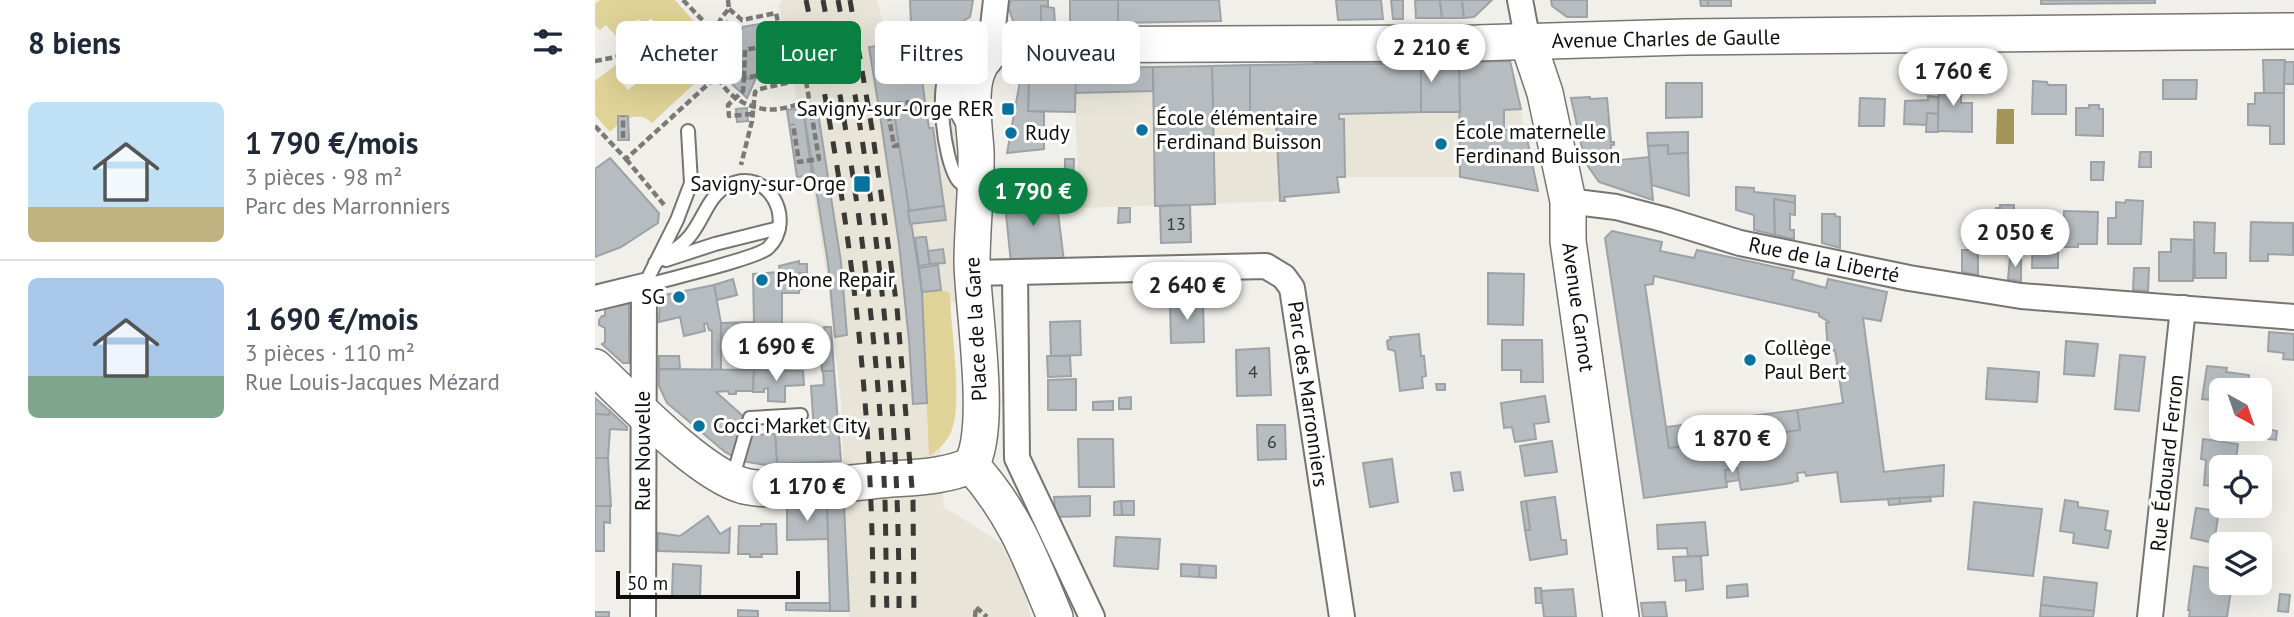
<!DOCTYPE html>
<html lang="fr">
<head>
<meta charset="utf-8">
<style>
	body { margin:0; font-family:"PT Sans",sans-serif; background:#f2f2f3; color:#1f2937; height:100vh; display:flex; flex-direction:column; font-size:26px; white-space:nowrap }
	* { box-sizing:border-box; margin:0 }
	p { font-size:23px; color:#747a83 }
	.icon { flex:none; width:38px; height:38px; fill:none; stroke:currentColor; stroke-width:2; stroke-linecap:round; stroke-linejoin:round }
	.map { position:relative; flex:1; overflow:hidden }
	.details { display:flex; flex-direction:column; background:#fff; width:595px }
	.details>* { flex:none }
	.banner { position:absolute; left:21px; top:21px; width:665px; height:63px; display:flex; gap:14px }
	.needle { width:46px; rotate:140deg }
	.tools { position:absolute; left:1614px; top:378px; display:grid; gap:14px }
	.tools a { display:grid; place-items:center; width:63px; height:63px; border-radius:10px; background:#fff; box-shadow:0 7px 28px #0002; font-size:35px }
	.scale { position:absolute; left:21px; bottom:18px; width:184px; box-sizing:border-box; padding-left:7px; border:4px solid #0e0e0c; border-top:0; font-size:19px; line-height:24px; white-space:nowrap; color:#0e0e0c; -webkit-text-stroke:5px #fff; paint-order:stroke }
	.price { position:absolute; translate:-50% -60px; padding:0 16px; border-radius:24px; background:#fff; color:#222; font-size:23px; line-height:46px; filter:drop-shadow(0 2px 4px #0008) }
	.price::after { content:''; position:absolute; left:50%; top:42px; width:21px; height:16px; margin-left:-10px; background:inherit; clip-path:polygon(0 0,100% 0,50% 100%) }
	.price.selected { background:#0b8043; color:#fff }
	ul { padding:0; list-style:none }
	li { display:flex; align-items:center; gap:21px; height:175px; padding:0 28px }
	li+li { border-top:2px solid #e0e1e3 }
	li span { display:grid; place-items:center; flex:none; width:196px; height:140px; border-radius:10px; color:#555 }
	li>.icon { margin-inline-start:auto }
	span .icon { width:84px; height:84px; fill:#fffc; stroke-width:1 }
	li b { font-size:30px }
	h2 { display:flex; justify-content:space-between; align-items:center; height:84px; padding:0 28px; font-size:30px }
	.pill { padding:0 24px; border-radius:10px; background:#fff; box-shadow:0 7px 28px #0002; font-size:24px; line-height:63px }
	.pill.selected { background:#0b8043; color:#fff }
	main { display:flex; flex:1; min-height:0 }
	.map>svg:first-child { display:block }
</style>
</head>
<body>
<main>
<section class="details">
<h2>8 biens<svg class="icon" aria-label="filters" viewBox="0 0 24 24"><path d="M4 7h16M4 17h16"/><circle cx="9" cy="7" r="2"/><circle cx="15" cy="17" r="2"/></svg></h2>
<ul>
<li><span style="background:linear-gradient(#bfe0f5 75%,#c2b280 0)"><svg class="icon" aria-label="home" viewBox="0 0 24 24"><path d="M3 11l9-7 9 7M6 9v11h12V9"/></svg></span><div><b>1 790 €/mois</b><p>3 pièces · 98 m²</p><p>Parc des Marronniers</p></div></li>
<li><span style="background:linear-gradient(#a9c7e8 70%,#7fa58c 0)"><svg class="icon" aria-label="home" viewBox="0 0 24 24"><path d="M3 11l9-7 9 7M6 9v11h12V9"/></svg></span><div><b>1 690 €/mois</b><p>3 pièces · 110 m²</p><p>Rue Louis-Jacques Mézard</p></div></li>
</ul>
</section>
<div class="map">
<svg width="1699" height="617" viewBox="0 0 1699 617">
	<rect width="100%" height="100%" fill="#f0efe9"/>
	<g fill="#e8e5d8">
		<polygon points="187,0 282,0 290,30 316,26 318,40 380,46 365,302 335,303 349,507 406,543 429,589 436,617 254,617 246,402 231,271 216,179 201,181 191,109 203,105 184,5"/>
		<polygon points="915,61 943,191 865,177 743,177 744,192 690,197 690,201 485,208 480,112 481,68"/>
	</g>
	<g fill="#e0d398">
		<polygon points="5,0 80,0 110,34 108,42 89,41 81,33 74,39 56,18 49,24 43,19 22,37 11,25 5,30 0,25 0,4"/>
		<path d="M108 60 112 72 57 123C43 109 27 120 15 132L0 115V81L23 63 29 70 21 77 33 90 48 78 54 84 79 61Z"/>
		<path d="M346 290 355 293C355 326 369 405 356 432 351 443 344 449 334 456L327 292Z"/>
	</g>
	<polygon fill="#a29559" points="1402,109 1419,109 1419,144 1401,144"/>
	<g fill="#b6bcc0" stroke="#9ca2a6" stroke-width="2" fill-rule="evenodd">
		<polygon points="315,0 378,0 375,17 365,23 316,23"/>
		<polygon points="417,0 453,0 453,6 446,6 446,24 419,24 413,6"/>
		<rect x="475" y="0" width="48" height="23"/>
		<polygon points="523,0 624,0 626,21 523,23"/>
		<polygon points="741,0 786,0 788,19 743,20"/>
		<polygon points="796,0 808,0 808,19 798,19"/>
		<polygon points="820,0 845,0 847,18 821,18"/>
		<polygon points="845,0 867,0 869,18 847,18"/>
		<polygon points="867,0 897,0 879,17 869,18"/>
		<polygon points="956,0 992,0 992,17 972,17 957,6"/>
		<polygon points="1105,0 1113,0 1113,6 1106,6"/>
		<rect x="1113" y="0" width="23" height="6"/>
		<polygon points="1446,0 1560,0 1560,3 1446,4"/>
		<polygon points="446,6 459,8 460,24 446,24"/>
		<polygon points="132,21 145,30 141,49 146,69 153,79 161,78 152,98 138,85 126,65 125,42"/>
		<polygon points="170,23 180,75 153,79 142,60 142,40 148,27"/>
		<polygon points="316,23 365,23 356,38 317,38"/>
		<polygon points="304,29 305,34 291,36 290,31"/>
		<polygon points="322,41 331,109 285,115 274,47"/>
		<polygon points="1668,60 1690,60 1689,93 1669,93"/>
		<polygon points="915,61 926,109 909,110 909,130 930,129 943,191 865,177 864,62"/>
		<polygon points="864,62 865,112 826,112 826,64 721,66 720,63"/>
		<polygon points="1690,62 1699,62 1699,84 1689,84"/>
		<polygon points="721,64 826,64 826,112 744,114 744,119 749,119 750,177 742,177 744,192 689,197 690,201 685,201 681,120 687,120 687,114 655,115 655,65"/>
		<polygon points="655,65 655,115 618,116 617,66"/>
		<polygon points="617,66 620,204 560,206 558,67"/>
		<polygon points="558,67 558,91 480,93 481,68"/>
		<polygon points="481,68 480,112 433,111 434,76 442,69"/>
		<polygon points="431,76 434,76 433,111 449,112 449,149 412,153 425,81"/>
		<polygon points="1344,78 1366,79 1366,103 1377,103 1377,132 1343,131"/>
		<polygon points="1568,80 1602,80 1601,99 1568,99"/>
		<polygon points="1438,81 1452,82 1453,85 1471,85 1471,114 1437,114"/>
		<polygon points="1071,83 1107,83 1107,117 1071,118"/>
		<polygon points="1660,93 1689,93 1689,144 1675,144 1675,126 1653,125 1653,104 1660,104"/>
		<polygon points="1333,96 1343,97 1343,114 1332,113 1332,125 1309,124 1310,101 1333,100"/>
		<polygon points="995,97 995,99 1012,98 1016,142 1019,142 1019,145 1016,145 1016,152 1025,160 1054,157 1058,200 1004,182 990,162 976,98"/>
		<polygon points="1265,98 1290,99 1289,126 1264,126"/>
		<polygon points="1494,105 1504,105 1504,109 1508,109 1508,136 1481,135 1481,108 1494,108"/>
		<polygon points="222,106 246,262 252,335 240,337 233,263 208,108"/>
		<polygon points="152,108 153,121 142,122 141,109"/>
		<polygon points="208,108 217,175 202,177 192,110"/>
		<polygon points="331,109 334,128 338,128 349,206 313,211 299,113"/>
		<polygon points="299,113 327,292 332,403 318,404 314,341 304,244 285,115"/>
		<polygon points="1332,113 1343,114 1343,132 1331,132"/>
		<polygon points="23,116 33,116 34,140 23,140"/>
		<polygon points="1093,132 1093,153 1073,154 1073,145 1053,146 1052,133"/>
		<polygon points="1073,145 1073,154 1093,153 1094,196 1057,185 1053,146"/>
		<polygon points="1545,152 1556,152 1556,167 1544,167"/>
		<polygon points="15,158 64,213 63,223 26,247 0,257 0,169"/>
		<polygon points="470,159 479,159 478,187 427,192 426,174 470,173"/>
		<polygon points="1496,162 1509,162 1508,180 1496,180"/>
		<polygon points="1141,187 1159,188 1159,192 1200,196 1200,203 1179,199 1180,235 1159,230 1159,215 1141,210"/>
		<polygon points="456,189 459,214 463,213 469,261 416,263 409,194"/>
		<polygon points="1179,199 1200,203 1200,215 1195,214 1195,230 1199,230 1199,239 1180,235"/>
		<polygon points="1531,200 1548,201 1546,244 1513,244 1513,218 1521,218 1521,202 1530,203"/>
		<polygon points="595,205 596,242 566,243 565,206"/>
		<polygon points="1405,205 1419,205 1419,213 1427,213 1427,243 1392,242 1393,212 1400,213 1401,208 1405,208"/>
		<polygon points="349,206 351,220 315,224 313,211"/>
		<polygon points="524,208 535,208 535,222 523,223"/>
		<polygon points="1469,211 1503,212 1502,244 1483,244 1483,247 1469,247"/>
		<polygon points="1227,214 1240,214 1240,216 1245,217 1245,248 1227,243"/>
		<polygon points="1463,219 1463,226 1438,225 1438,220"/>
		<polygon points="1599,222 1620,223 1619,253 1631,253 1631,278 1600,278"/>
		<polygon points="1656,222 1698,223 1698,255 1673,254 1673,261 1655,261"/>
		<polygon points="1438,225 1463,226 1463,268 1437,268"/>
		<path d="M1017 231 1067 242 1065 251 1099 258 1102 250 1199 271 1197 279 1231 288 1233 279 1292 292 1286 321 1268 318 1289 472 1349 465 1348 496 1246 502 1242 472 1211 476 1210 472 1202 473 1203 481 1197 482V483L1146 490 1142 468 1130 470 1132 487 1049 498 1010 238ZM1059 276 1224 313V316L1234 322 1231 323 1233 351 1240 350 1248 403 1202 410 1205 430 1074 448 1050 285 1058 284Z"/>
		<polygon points="326,237 331,237 335,264 324,266 320,238"/>
		<polygon points="1576,239 1599,240 1598,281 1564,281 1564,252 1576,252"/>
		<polygon points="348,249 350,263 335,264 333,251"/>
		<polygon points="1367,250 1383,250 1383,275 1367,272"/>
		<polygon points="1415,258 1426,258 1426,281 1413,279"/>
		<polygon points="204,261 204,264 212,264 212,273 204,273 203,280 212,280 212,289 204,289 204,293 187,293 187,327 219,327 220,352 126,350 126,323 159,322 158,274 185,272 184,266"/>
		<polygon points="343,265 346,290 327,292 324,268"/>
		<polygon points="1539,268 1554,268 1553,291 1538,290"/>
		<polygon points="893,273 929,274 928,325 893,324"/>
		<polygon points="138,279 142,295 122,300 119,285"/>
		<polygon points="119,285 126,323 126,370 117,370 117,331 114,330 112,323 109,324 110,331 89,336 85,317 64,322 65,296"/>
		<polygon points="608,301 609,342 576,343 575,303"/>
		<polygon points="34,304 34,363 28,363 7,344 10,342 10,328 4,325 4,320 7,316 10,316 10,308"/>
		<polygon points="485,321 486,355 456,356 455,322"/>
		<polygon points="229,327 236,327 239,371 227,371 226,359 231,359"/>
		<polygon points="1674,332 1699,334 1699,360 1688,359 1689,353 1673,351"/>
		<polygon points="824,334 826,356 829,356 831,376 827,377 828,388 805,391 800,351 793,349 792,341 796,339 795,337"/>
		<polygon points="907,340 947,340 948,382 926,382 926,370 907,370"/>
		<polygon points="1471,341 1503,344 1499,376 1469,374"/>
		<polygon points="674,348 676,395 642,396 641,350"/>
		<polygon points="1525,355 1550,357 1544,411 1520,409"/>
		<polygon points="64,356 84,356 85,369 64,369"/>
		<polygon points="452,356 475,356 476,376 453,377"/>
		<polygon points="1612,366 1632,368 1631,372 1654,375 1652,390 1626,390 1626,401 1607,399"/>
		<polygon points="1393,368 1444,372 1442,402 1391,399"/>
		<polygon points="64,369 159,370 158,391 141,391 141,394 134,394 133,391 121,392 148,416 139,457 130,452 72,403 64,386"/>
		<polygon points="159,370 208,371 209,385 190,386 190,402 173,401 173,388 169,389 169,392 158,392"/>
		<polygon points="228,371 239,371 246,461 182,464 180,434 219,431 216,386 229,385"/>
		<polygon points="481,379 481,410 453,410 453,380"/>
		<polygon points="841,384 850,384 850,390 842,390"/>
		<polygon points="950,396 954,422 939,424 941,439 920,442 917,427 909,428 906,403"/>
		<polygon points="536,397 536,409 524,409 524,398"/>
		<polygon points="0,398 15,411 14,415 0,414"/>
		<polygon points="518,401 518,410 498,410 498,402"/>
		<polygon points="1202,410 1205,430 1074,448 1071,427"/>
		<polygon points="15,411 32,427 32,430 15,429 13,458 0,458 0,414 14,415"/>
		<polygon points="662,425 690,425 691,459 663,460"/>
		<polygon points="1667,428 1682,431 1681,440 1665,438"/>
		<polygon points="180,434 182,464 171,465 146,461 154,435"/>
		<polygon points="483,439 518,439 519,487 484,487"/>
		<polygon points="1608,439 1643,444 1640,467 1626,467 1626,487 1609,485 1611,460 1606,459"/>
		<polygon points="957,441 962,472 930,476 925,446"/>
		<polygon points="0,458 13,458 16,506 0,506"/>
		<polygon points="797,459 803,502 775,507 768,463"/>
		<polygon points="1142,468 1144,480 1131,482 1130,470"/>
		<polygon points="865,472 868,490 859,491 856,473"/>
		<polygon points="495,496 495,516 461,517 459,497"/>
		<polygon points="960,497 966,540 971,540 972,554 935,560 930,530 935,530 931,501"/>
		<polygon points="1335,497 1336,501 1305,504 1304,498"/>
		<polygon points="1304,498 1305,504 1294,505 1293,499"/>
		<polygon points="1470,500 1483,502 1483,507 1513,511 1510,530 1516,531 1513,548 1478,543 1479,533 1465,531"/>
		<polygon points="526,501 539,501 539,515 527,515"/>
		<polygon points="526,501 527,515 519,515 519,502"/>
		<polygon points="931,501 935,530 930,530 926,502"/>
		<polygon points="1379,502 1447,509 1438,576 1373,569"/>
		<polygon points="249,505 254,611 235,611 232,506"/>
		<polygon points="0,506 15,506 15,523 9,522 9,551 0,551"/>
		<polygon points="232,506 233,539 192,540 192,507"/>
		<polygon points="1601,508 1624,511 1619,543 1596,538"/>
		<polygon points="113,516 125,534 135,528 134,553 63,551 63,533 85,536"/>
		<polygon points="1110,522 1113,555 1093,557 1092,548 1063,549 1062,525"/>
		<polygon points="166,524 181,524 182,554 166,554 167,557 155,557 155,554 143,554 144,526 166,526"/>
		<polygon points="521,537 565,539 563,569 519,566"/>
		<polygon points="1620,547 1626,547 1626,561 1618,560"/>
		<polygon points="1106,556 1108,589 1091,591 1091,580 1080,581 1078,557"/>
		<polygon points="78,564 106,566 105,597 77,596"/>
		<polygon points="586,564 605,565 604,577 586,576"/>
		<polygon points="605,565 621,566 621,578 604,577"/>
		<polygon points="1599,566 1626,570 1626,583 1637,583 1632,617 1594,617 1595,610 1593,610"/>
		<polygon points="1449,577 1502,583 1499,611 1446,605"/>
		<polygon points="1152,584 1153,596 1132,598 1132,586"/>
		<polygon points="940,588 946,588 947,603 941,603"/>
		<polygon points="978,589 981,617 949,617 946,591"/>
		<polygon points="1685,594 1695,595 1693,612 1683,611"/>
		<polygon points="1070,602 1072,617 1048,617 1046,603"/>
		<polygon points="191,603 235,603 235,611 191,610"/>
		<polygon points="1446,605 1499,611 1498,617 1445,617"/>
		<polygon points="143,610 163,611 163,617 143,617"/>
		<rect x="0" y="612" width="14" height="5"/>
	</g>
	<g fill="none" stroke-linecap="round" stroke-linejoin="round">
		<g stroke="#777570" stroke-width="16">
			<g id="lane">
				<path d="M367 123C354 103 354 76 370 59"/>
				<path d="M375 189C370 186 365 184 362 179 349 158 340 88 354 67 357 61 365 56 370 52H390"/>
				<polyline points="71,260 120,244 184,228"/>
				<path d="M49 286C72 279 160 259 173 248 202 221 173 164 132 186 113 196 108 221 94 237 86 247 71 255 60 263"/>
				<polyline points="49,286 82,220 96,183 93,131"/>
				<polyline points="137,480 155,418 206,415"/>
			</g>
		</g>
		<g stroke="#777570" stroke-width="28">
			<g id="street">
				<polyline points="925,0 933,42"/>
				<polyline points="394,62 401,0"/>
				<polyline points="973,201 1021,207 1071,220 1145,243 1314,278 1426,296 1699,317"/>
				<polyline points="420,272 422,458 497,617"/>
				<polyline points="377,273 671,266 689,277 697,288 747,617"/>
				<polyline points="0,298 49,286 48,617"/>
				<polyline points="1555,617 1588,308"/>
			</g>
		</g>
		<g stroke="#777570" stroke-width="38">
			<g id="secondary">
				<polyline points="933,42 950,93 973,201 973,241 1026,617"/>
				<path d="M0 367C35 400 105 474 149 486 183 494 242 484 277 481 309 477 347 479 376 465"/>
				<path d="M376 465C398 429 378 310 377 263 377 226 382 188 381 151 379 117 367 61 407 45L882 43 1090 37 1699 31"/>
				<path d="M376 465C419 512 436 559 460 617"/>
			</g>
		</g>
		<g stroke="#7b7a76" stroke-width="4.5" stroke-dasharray="7 3.5" stroke-linecap="butt">
			<polyline points="88,0 118,31"/>
			<path d="M133 0 134 9C99 45 119 102 169 109 182 111 195 107 207 103"/>
			<polyline points="134,9 147,20 181,13 196,82 165,89 160,92 157,121 146,165"/>
			<polyline points="0,61 26,56 48,73 75,53 114,52"/>
			<polyline points="296,77 326,66 298,59"/>
			<polyline points="149,78 150,50 204,39 224,159 204,162 198,124"/>
			<polyline points="300,104 318,102 319,107 293,111 299,146 304,145"/>
			<polyline points="157,114 134,116 133,105 148,91 149,78 183,72 182,66 165,69 164,62 190,58"/>
			<polyline points="0,126 31,159 122,76"/>
			<polyline points="28,138 28,116"/>
			<polyline points="31,159 70,206"/>
			<polyline points="380,617 381,607 392,617"/>
		</g>
		<use href="#lane" stroke="#fff" stroke-width="12"/>
		<use href="#street" stroke="#fff" stroke-width="24"/>
		<use href="#secondary" stroke="#fff" stroke-width="35"/>
		<g stroke="#393936" stroke-width="5" stroke-dasharray="12 12" stroke-linecap="butt">
			<path d="M211 0C254 202 279 410 278 617"/>
			<path d="M228 0C259 165 283 332 290 500 291 539 291 578 292 617"/>
			<path d="M243 0C282 203 305 410 304 617"/>
			<polyline points="255,0 277,129 302,308 318,500 319,617"/>
		</g>
	</g>
	<g fill="#06729e" stroke="#fff" stroke-width="2.5">
		<rect x="406" y="102" width="14" height="14" rx="3.5"/>
		<circle cx="547" cy="130" r="7"/>
		<circle cx="416" cy="133" r="7"/>
		<circle cx="846" cy="144" r="7"/>
		<rect x="258" y="175" width="18" height="18" rx="3.5"/>
		<circle cx="167" cy="280" r="7"/>
		<circle cx="84" cy="297" r="7"/>
		<circle cx="1155" cy="360" r="7"/>
		<circle cx="104" cy="426" r="7"/>
	</g>
	<g text-anchor="middle" stroke-width="6" stroke-linejoin="round" paint-order="stroke">
		<g font-size="18" fill="#383a39">
			<text x="581" y="230">13</text>
			<text x="658" y="378">4</text>
			<text x="677" y="448">6</text>
		</g>
		<g font-size="21" fill="#0e0e0c" stroke="#fff">
			<text transform="translate(1071 39) rotate(-1)" y="7">Avenue Charles de Gaulle</text>
			<text transform="translate(1229 260) rotate(12)" y="7">Rue de la Liberté</text>
			<text transform="translate(983 307) rotate(82)" y="7">Avenue Carnot</text>
			<text transform="translate(381 329) rotate(-93)" y="7">Place de la Gare</text>
			<text transform="translate(713 394) rotate(82)" y="7">Parc des Marronniers</text>
			<text transform="translate(48 451) rotate(-90)" y="7">Rue Nouvelle</text>
			<text transform="translate(1572 463) rotate(-84)" y="7">Rue Édouard Ferron</text>
		</g>
		<g font-size="21" fill="#0e0e0c" stroke="#fff" text-anchor="start">
			<text x="399" y="116" text-anchor="end">Savigny-sur-Orge RER</text>
			<text x="561" y="125">École élémentaire<tspan x="561" dy="24">Ferdinand Buisson</tspan></text>
			<text x="860" y="139">École maternelle<tspan x="860" dy="24">Ferdinand Buisson</tspan></text>
			<text x="430" y="140">Rudy</text>
			<text x="251" y="191" text-anchor="end">Savigny-sur-Orge</text>
			<text x="181" y="287">Phone Repair</text>
			<text x="70" y="304" text-anchor="end">SG</text>
			<text x="1169" y="355">Collège<tspan x="1169" dy="24">Paul Bert</tspan></text>
			<text x="118" y="433">Cocci Market City</text>
		</g>
	</g>
</svg>
<div class="tools">
<a><svg class="needle" viewBox="-14 -14 28 28"><path d="M0-13l5 13h-10z" fill="#e53935"/><path d="M0 13l5-13h-10z" fill="#747a83"/></svg></a>
<a><svg class="icon" aria-label="locate" viewBox="0 0 24 24"><circle cx="12" cy="12" r="6"/><path d="M12 2v4M12 18v4M2 12h4M18 12h4"/></svg></a>
<a><svg class="icon" aria-label="layers" viewBox="0 0 24 24"><path d="M12 4l9 5-9 5-9-5zM3 14l9 5 9-5"/></svg></a>
</div>
<div class="scale">50 m</div>
<b class="price" style="left:836px;top:84px">2 210 €</b>
<b class="price" style="left:1358px;top:108px">1 760 €</b>
<b class="price selected" style="left:438px;top:228px">1 790 €</b>
<b class="price" style="left:1420px;top:269px">2 050 €</b>
<b class="price" style="left:592px;top:322px">2 640 €</b>
<b class="price" style="left:181px;top:383px">1 690 €</b>
<b class="price" style="left:1137px;top:475px">1 870 €</b>
<b class="price" style="left:212px;top:523px">1 170 €</b>
<div class="banner">
<a class="pill">Acheter</a>
<a class="pill selected">Louer</a>
<a class="pill">Filtres</a>
<a class="pill">Nouveau</a>
</div>
</div>
</main>
</body>
</html>
